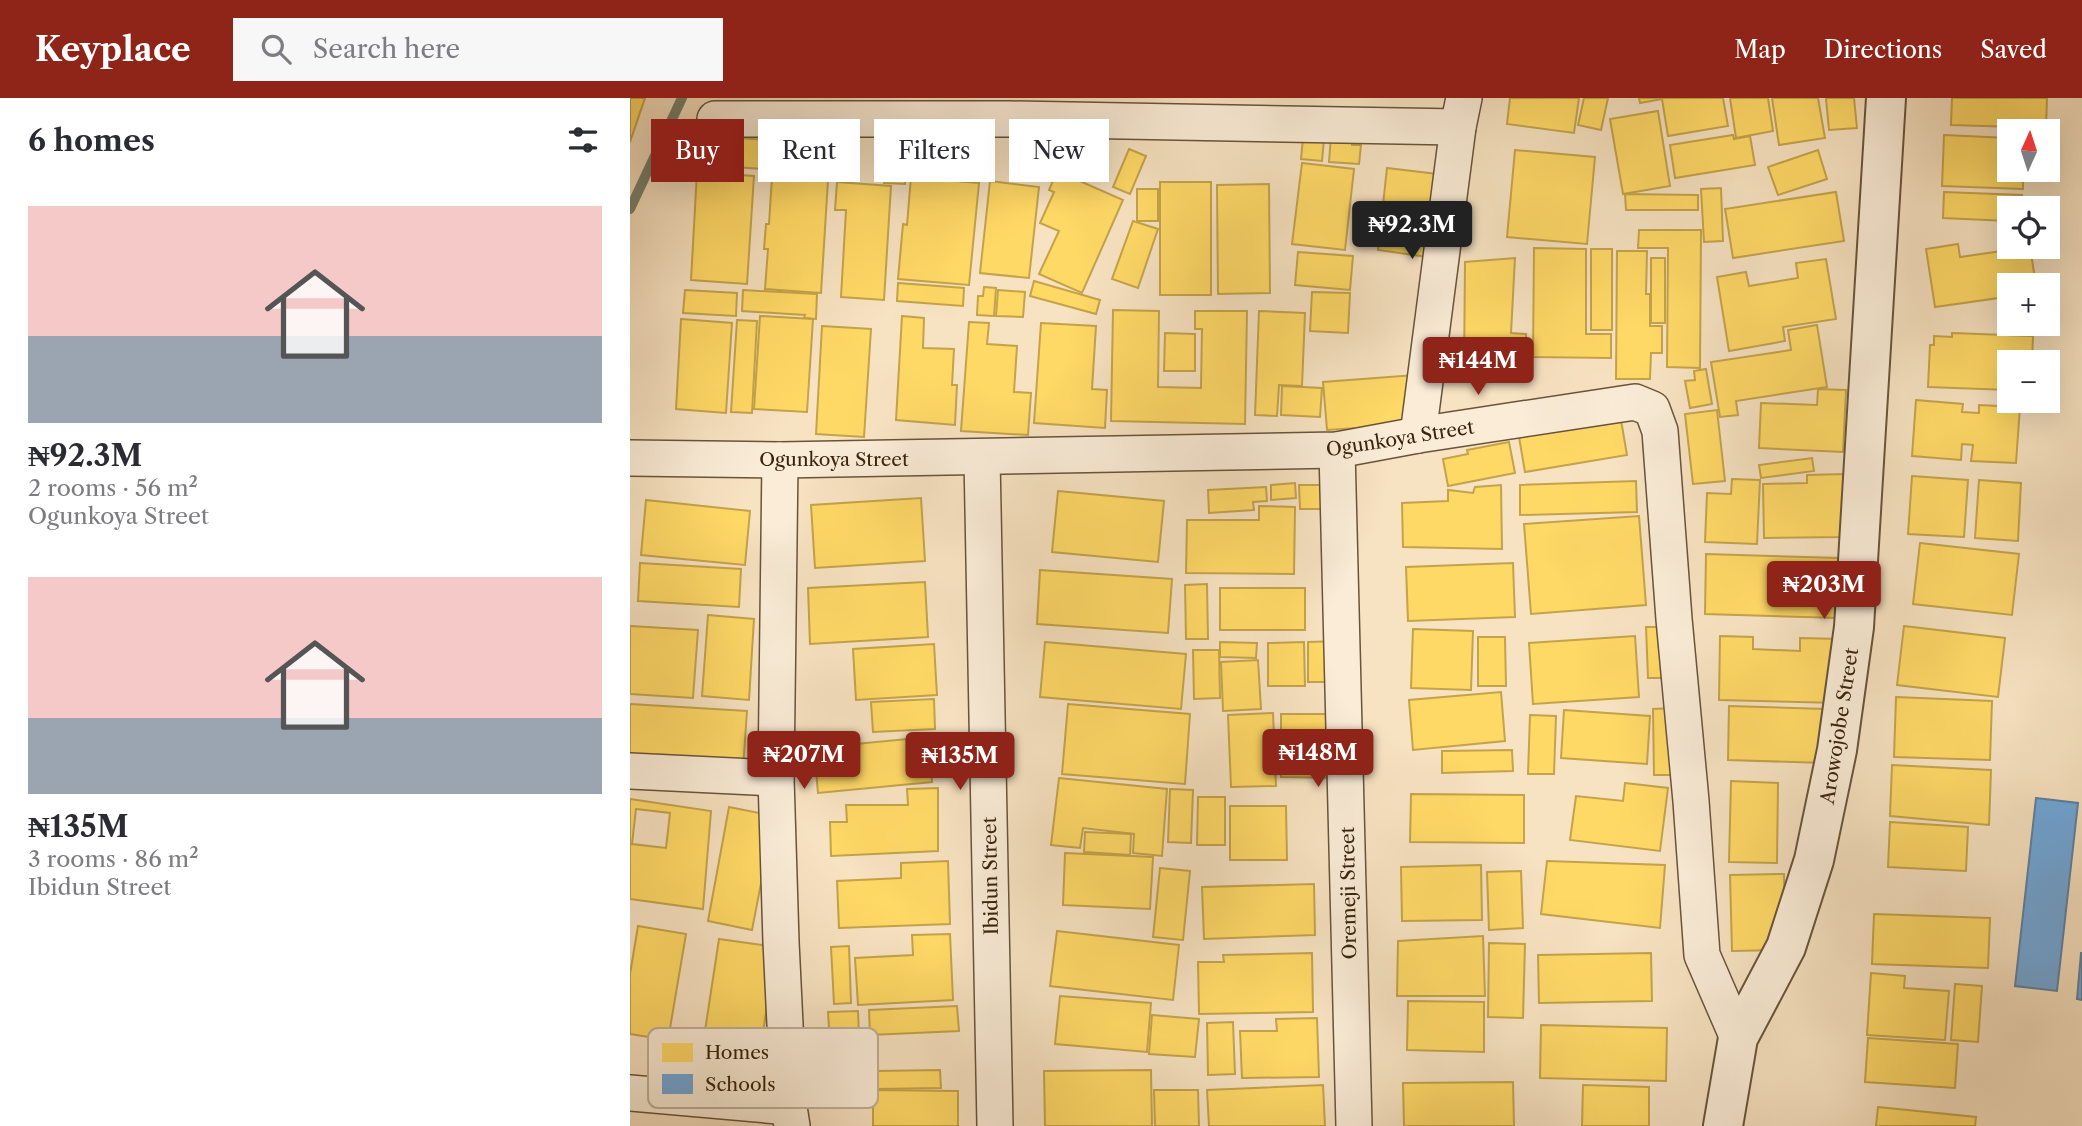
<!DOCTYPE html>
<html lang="en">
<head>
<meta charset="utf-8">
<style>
	body { margin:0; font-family:"Libre Caslon Text",serif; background:#f7f7f7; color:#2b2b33; height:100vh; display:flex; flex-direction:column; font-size:26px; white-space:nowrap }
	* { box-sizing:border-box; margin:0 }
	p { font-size:23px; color:#7c7c81 }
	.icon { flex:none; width:38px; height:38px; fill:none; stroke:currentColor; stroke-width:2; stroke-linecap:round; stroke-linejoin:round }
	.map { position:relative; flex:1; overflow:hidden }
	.drawer { display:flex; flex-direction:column; background:#fff; width:630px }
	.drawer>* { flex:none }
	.guide { position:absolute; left:21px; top:21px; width:665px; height:63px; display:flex; gap:14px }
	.needle { width:46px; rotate:3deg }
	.buttons { position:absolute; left:1367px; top:21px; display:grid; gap:14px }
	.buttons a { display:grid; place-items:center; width:63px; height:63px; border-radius:0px; background:#fff; box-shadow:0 7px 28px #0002; font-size:35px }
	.price { position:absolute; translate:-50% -60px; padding:0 16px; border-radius:7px; background:#8f2418; color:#fff; font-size:23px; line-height:46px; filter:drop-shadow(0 2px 4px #0008) }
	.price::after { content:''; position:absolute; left:50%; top:42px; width:21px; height:16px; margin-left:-10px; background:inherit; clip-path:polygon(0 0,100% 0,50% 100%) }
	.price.active { background:#222; color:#fff }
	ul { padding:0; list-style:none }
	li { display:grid; align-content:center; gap:14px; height:371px; padding:0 28px }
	li span { display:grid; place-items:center; height:217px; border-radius:0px; color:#555 }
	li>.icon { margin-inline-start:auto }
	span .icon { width:126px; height:126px; fill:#fffc; stroke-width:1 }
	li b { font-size:30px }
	h2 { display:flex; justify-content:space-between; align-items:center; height:84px; padding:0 28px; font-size:30px }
	.tag { padding:0 24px; border-radius:0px; background:#fff; box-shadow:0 7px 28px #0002; font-size:24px; line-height:63px }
	.tag.active { background:#8f2418; color:#fff }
	header { display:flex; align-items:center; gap:42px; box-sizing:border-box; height:98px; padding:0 35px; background:#8f2418; color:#fff }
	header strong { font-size:33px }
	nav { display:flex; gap:38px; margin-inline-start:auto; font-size:24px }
	.search { width:490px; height:63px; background:#f7f7f7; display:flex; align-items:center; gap:18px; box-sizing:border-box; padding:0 24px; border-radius:0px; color:#7c7c81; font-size:26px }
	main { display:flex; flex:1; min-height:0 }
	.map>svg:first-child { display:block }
</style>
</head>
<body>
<header>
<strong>Keyplace</strong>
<div class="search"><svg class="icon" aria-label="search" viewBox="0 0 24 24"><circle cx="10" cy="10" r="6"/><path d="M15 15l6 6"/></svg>Search here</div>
<nav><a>Map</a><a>Directions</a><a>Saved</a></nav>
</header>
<main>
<section class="drawer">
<h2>6 homes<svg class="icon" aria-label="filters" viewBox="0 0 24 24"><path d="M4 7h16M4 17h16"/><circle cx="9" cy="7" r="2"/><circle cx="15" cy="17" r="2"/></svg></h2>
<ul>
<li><span style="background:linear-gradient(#f6c9c9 60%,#9aa5b1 0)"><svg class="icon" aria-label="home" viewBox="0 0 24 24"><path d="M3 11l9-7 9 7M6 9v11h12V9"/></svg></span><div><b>₦92.3M</b><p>2 rooms · 56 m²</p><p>Ogunkoya Street</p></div></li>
<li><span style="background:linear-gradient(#f6c9c9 65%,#9aa5b1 0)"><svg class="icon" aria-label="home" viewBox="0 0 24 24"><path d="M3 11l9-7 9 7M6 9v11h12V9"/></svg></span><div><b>₦135M</b><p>3 rooms · 86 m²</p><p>Ibidun Street</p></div></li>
</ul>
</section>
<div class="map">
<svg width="1452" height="1028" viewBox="0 0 1452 1028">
	<rect width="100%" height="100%" fill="#f7e2c1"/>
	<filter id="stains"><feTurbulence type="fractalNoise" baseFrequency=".00286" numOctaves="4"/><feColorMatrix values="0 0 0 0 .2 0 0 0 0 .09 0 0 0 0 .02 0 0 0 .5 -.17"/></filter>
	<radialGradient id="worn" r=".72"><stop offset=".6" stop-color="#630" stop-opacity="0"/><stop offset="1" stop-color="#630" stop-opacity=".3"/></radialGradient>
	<g fill="#ffd966" stroke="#c4a34b" stroke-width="2" fill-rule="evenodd">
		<polygon points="0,0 15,0 0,44"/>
		<polygon points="880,0 949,0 944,35 877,26"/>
		<polygon points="954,0 978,0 971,32 948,27"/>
		<polygon points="1009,0 1093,0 1098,28 1038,38 1032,1 1010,5"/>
		<polygon points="1100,0 1138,0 1143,33 1106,40"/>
		<polygon points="1142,0 1188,0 1195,40 1149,47"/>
		<polygon points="1196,0 1224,0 1227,30 1199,32"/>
		<polygon points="1322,0 1417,0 1416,30 1321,27"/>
		<polygon points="1028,13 1040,88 993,96 980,21"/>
		<polygon points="446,28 475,30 474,54 444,53"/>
		<polygon points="1103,37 1104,41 1120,38 1125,67 1045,80 1040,47"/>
		<polygon points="1314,37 1379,40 1379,72 1393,72 1393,91 1312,88"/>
		<polygon points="701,38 722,40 722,47 731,47 729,66 699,64"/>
		<polygon points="95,39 136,42 134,71 71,67 72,50 94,51"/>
		<polygon points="673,40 694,41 692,63 671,61"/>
		<polygon points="141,42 204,47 203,72 139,68"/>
		<polygon points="499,51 516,58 500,96 483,89"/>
		<polygon points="885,52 965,59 957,146 877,139"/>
		<polygon points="1188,52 1197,81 1148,97 1138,69"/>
		<polygon points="248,56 277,58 275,86 254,85 255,74 247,74"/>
		<polygon points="672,65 724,71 715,152 662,146"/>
		<polygon points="757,70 807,76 798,159 748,152"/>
		<polygon points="427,73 493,102 452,195 409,176 429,133 410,125 424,94 419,92"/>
		<polygon points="67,74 124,78 117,186 61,182"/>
		<polygon points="142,79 198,82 191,195 135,191 138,151 134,151 136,126 139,126"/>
		<polygon points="281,79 349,85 339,187 268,181 273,126 277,127"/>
		<polygon points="360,83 409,89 399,180 350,175"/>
		<polygon points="207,84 261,88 254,202 211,199 216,112 205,112"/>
		<rect x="530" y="84" width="51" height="113"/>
		<polygon points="639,86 640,195 588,196 587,87"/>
		<polygon points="1091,90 1093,143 1074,144 1071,91"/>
		<rect x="507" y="91" width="21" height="32"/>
		<polygon points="1206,94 1214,143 1103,160 1095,111"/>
		<polygon points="1314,94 1392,97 1392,110 1379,110 1379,123 1313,120"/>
		<polygon points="995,96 1068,97 1068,112 996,112"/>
		<polygon points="503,123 528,131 508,190 482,181"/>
		<polygon points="1009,132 1071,132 1070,270 1037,269 1038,150 1008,150"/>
		<polygon points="1328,146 1330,159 1400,149 1406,187 1379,187 1379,211 1371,212 1369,200 1305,209 1296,151"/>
		<polygon points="904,150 956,151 956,236 981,236 981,260 903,259"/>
		<rect x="961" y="151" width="21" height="81"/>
		<polygon points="987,153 1017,153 1016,196 1020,196 1020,228 1032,228 1032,255 1021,255 1020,281 986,281"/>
		<polygon points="668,154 723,158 720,192 665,187"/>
		<polygon points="885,160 881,235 896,236 896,272 834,272 835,164"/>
		<rect x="1021" y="160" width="14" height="65"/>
		<polygon points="1196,161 1206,221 1153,229 1155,243 1099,253 1087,179 1116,174 1119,188 1168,180 1166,165"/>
		<polygon points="404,183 470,202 466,216 400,198"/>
		<polygon points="268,185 334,190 333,208 267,203"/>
		<polygon points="354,189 366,190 364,218 347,217 348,198 353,198"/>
		<polygon points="55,192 107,195 106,218 53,215"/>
		<polygon points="113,192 187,196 186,221 174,220 175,217 112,213"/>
		<polygon points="368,192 395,194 393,219 366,218"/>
		<polygon points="682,194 720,195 718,235 680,233"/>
		<polygon points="483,212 529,213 528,289 571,290 572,231 565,231 565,213 617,213 615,326 481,323"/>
		<polygon points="629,213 675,215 672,288 649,287 647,318 625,317"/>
		<polygon points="130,218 183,221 177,314 124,311"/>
		<polygon points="272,218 294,220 293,250 324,251 322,287 327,287 325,327 266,322"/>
		<polygon points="51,221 102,225 96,315 46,311"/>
		<polygon points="107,222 127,223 122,315 101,314"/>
		<polygon points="339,224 359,225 357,246 387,248 384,294 401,295 398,337 331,333"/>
		<polygon points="411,225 466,228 462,291 477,292 475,330 404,325"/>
		<polygon points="1187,227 1197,289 1106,303 1108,317 1090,319 1081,264 1161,252 1158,232"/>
		<polygon points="192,228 241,231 234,339 186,336"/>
		<polygon points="535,235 565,236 565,273 534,273"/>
		<polygon points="1322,235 1403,238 1402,264 1379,264 1379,292 1298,289 1300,247 1304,247 1304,238 1322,239"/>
		<polygon points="1076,271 1082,306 1060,310 1055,283 1065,282 1064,273"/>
		<polygon points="785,277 788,326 697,332 693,284"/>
		<polygon points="652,288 692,290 690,319 651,317"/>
		<polygon points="1188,291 1216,292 1213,354 1129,350 1131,305 1187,307"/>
		<polygon points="1286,302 1333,306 1332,314 1349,315 1349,307 1390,309 1386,365 1341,363 1343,347 1332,346 1331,362 1282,358"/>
		<polygon points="1087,312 1095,383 1063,386 1055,316"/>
		<polygon points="991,322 997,357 895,374 889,339"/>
		<polygon points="879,344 885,375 818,388 813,361 838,356 837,352"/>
		<polygon points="1182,360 1184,373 1131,380 1129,367"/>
		<polygon points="1214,376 1214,439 1134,440 1133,386 1177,385 1177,377"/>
		<polygon points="1282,378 1338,382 1334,439 1278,436"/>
		<polygon points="1102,381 1130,382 1127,446 1075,444 1077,395 1101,396"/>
		<polygon points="1349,382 1391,385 1388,443 1345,440"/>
		<polygon points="1006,383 1007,414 890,417 890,387"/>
		<polygon points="665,385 666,400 641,402 641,387"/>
		<polygon points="669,387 703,387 704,411 670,411"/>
		<polygon points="871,387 872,451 773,449 772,405 818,403 818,392 843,395 845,389"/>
		<polygon points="636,389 637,403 623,404 624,412 579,415 578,392"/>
		<polygon points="428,393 534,403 528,464 422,454"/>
		<polygon points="291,400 295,463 185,470 181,407"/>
		<polygon points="16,402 120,413 115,467 11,457"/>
		<polygon points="629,408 665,409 664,476 556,475 557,422 629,422"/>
		<polygon points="1009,418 1016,507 901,516 894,426"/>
		<polygon points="1290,445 1389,456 1382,517 1283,506"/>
		<polygon points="1076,456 1210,460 1209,520 1075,516"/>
		<polygon points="10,465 111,471 109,509 8,503"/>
		<polygon points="883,465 885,519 778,523 776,469"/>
		<polygon points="410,472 542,481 538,535 407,526"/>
		<polygon points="295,484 298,539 180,546 178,490"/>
		<polygon points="577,486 578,541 556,541 555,487"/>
		<rect x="590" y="490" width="85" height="42"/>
		<polygon points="78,517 124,521 119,602 72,598"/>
		<polygon points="0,528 68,532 63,600 0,596"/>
		<polygon points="1274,528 1375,540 1368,599 1267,587"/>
		<polygon points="1016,529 1039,529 1042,580 1018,580"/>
		<polygon points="783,531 843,533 841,592 781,590"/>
		<polygon points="1005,538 1009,599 903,606 899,545"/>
		<polygon points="1090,538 1123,539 1123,551 1170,553 1170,540 1211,541 1209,605 1089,602"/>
		<polygon points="848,539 875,539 876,588 848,588"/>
		<polygon points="709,543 709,584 678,584 678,544"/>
		<polygon points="415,544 556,556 551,611 410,599"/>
		<polygon points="590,544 627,545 626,560 590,559"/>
		<polygon points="674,544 675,588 638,588 638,545"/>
		<polygon points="304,546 307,597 226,602 223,551"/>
		<polygon points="563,552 589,552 590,600 564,601"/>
		<polygon points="628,562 631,611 593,613 591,564"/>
		<polygon points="871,594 875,643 783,652 779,602"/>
		<polygon points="1266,599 1362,603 1360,662 1264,659"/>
		<polygon points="304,601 305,631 243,634 241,604"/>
		<polygon points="0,606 117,613 113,671 0,664"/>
		<polygon points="438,606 560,616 555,686 432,676"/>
		<polygon points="1099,608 1195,611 1194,665 1098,662"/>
		<polygon points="1044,610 1046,677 1024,677 1023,611"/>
		<polygon points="934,612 1020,618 1017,666 931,660"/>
		<polygon points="643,615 646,688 601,689 598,617"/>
		<polygon points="651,616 710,616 709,680 651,679"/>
		<polygon points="900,617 926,618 924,676 898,676"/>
		<polygon points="298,639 302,684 188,695 184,650"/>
		<polygon points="882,652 883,673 812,675 812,653"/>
		<polygon points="1262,667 1361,672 1359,727 1260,718"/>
		<polygon points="429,680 537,691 532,758 503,755 504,736 453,730 450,750 421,747"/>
		<polygon points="1101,683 1148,685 1147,765 1099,764"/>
		<polygon points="995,685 1038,690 1030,753 940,742 946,698 993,703"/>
		<polygon points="308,690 308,753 201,758 200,724 217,724 216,707 278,707 277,691"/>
		<polygon points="540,691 563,692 561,745 538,744"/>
		<polygon points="781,696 894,697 894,745 780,744"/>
		<polygon points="568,699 595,699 595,747 567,747"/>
		<path d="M0 701 81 713 73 811 0 801ZM6 711 40 715 36 750 2 746Z"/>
		<polygon points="600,708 656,708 657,762 600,762"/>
		<polygon points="99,709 144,718 122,832 78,823"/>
		<polygon points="1260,724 1338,729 1336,773 1258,769"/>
		<polygon points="455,734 501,736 500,757 454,754"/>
		<polygon points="435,755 523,759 520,811 433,807"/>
		<polygon points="318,763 320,826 209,830 207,783 271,780 271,765"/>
		<polygon points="917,763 1035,767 1030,830 911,816"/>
		<polygon points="851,767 852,822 772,823 771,769"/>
		<polygon points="530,770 560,773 553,842 523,839"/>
		<polygon points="891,773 893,830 859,832 857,774"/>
		<polygon points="1154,776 1155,852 1102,853 1100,777"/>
		<polygon points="684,786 685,837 574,841 572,789"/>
		<polygon points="1244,816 1360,820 1358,870 1242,866"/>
		<polygon points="8,828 56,836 38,942 0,936 0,876"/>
		<polygon points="427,833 549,847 543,902 420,888"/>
		<polygon points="320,836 323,902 228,907 225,860 283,857 282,837"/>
		<polygon points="853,838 855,898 767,898 768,843"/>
		<polygon points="89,841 146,849 130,954 73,946"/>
		<polygon points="859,845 895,846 893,920 858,919"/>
		<polygon points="219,848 221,905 204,906 201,849"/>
		<polygon points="682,855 683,914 569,916 568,864 594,864 593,857"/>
		<polygon points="1021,855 1022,903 909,905 908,857"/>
		<polygon points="1241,875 1275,878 1274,890 1319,893 1315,942 1237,937"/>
		<polygon points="1325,886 1352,888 1348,944 1321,942"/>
		<polygon points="430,898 521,905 517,954 425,946"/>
		<polygon points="778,903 854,904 854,954 777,952"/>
		<polygon points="327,908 329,933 240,937 239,912"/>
		<polygon points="228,913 230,962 201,963 198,914"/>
		<polygon points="522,917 569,921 565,959 519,956"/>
		<polygon points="687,920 689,979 612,980 610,933 647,933 646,921"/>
		<polygon points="603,924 605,976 578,977 577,925"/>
		<polygon points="911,927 1037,930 1036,983 910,980"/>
		<polygon points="1238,940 1328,946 1325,990 1235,984"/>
		<polygon points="310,972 311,990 245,991 244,973"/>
		<polygon points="521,972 522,1028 415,1028 414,973"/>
		<polygon points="883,984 884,1028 774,1028 773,985"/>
		<polygon points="693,987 695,1028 579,1028 577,992"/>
		<polygon points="953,987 1019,989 1019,1028 952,1028"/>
		<polygon points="243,992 328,993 328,1028 243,1028"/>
		<polygon points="524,992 568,992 569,1028 525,1028"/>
		<polygon points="1248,1009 1346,1019 1345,1028 1246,1028"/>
	</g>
	<g fill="#6fa8dc" stroke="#5f809e" stroke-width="2">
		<polygon points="1406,700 1448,705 1427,893 1385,888"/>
		<polygon points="1451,855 1452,855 1452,902 1447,901"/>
	</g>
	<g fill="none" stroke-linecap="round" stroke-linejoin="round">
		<polyline stroke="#76816d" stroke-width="10" points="0,111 52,0"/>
		<g stroke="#68543a" stroke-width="38">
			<g id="minor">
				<polyline points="85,21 381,21 828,29"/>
				<polyline points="788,337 828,29 834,0"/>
				<polyline points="707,352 724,1028"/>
				<polyline points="0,360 150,362 707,352 788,337 1005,304 1022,311 1030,333 1044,521 1061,703 1072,857 1108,940"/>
				<polyline points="352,360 365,1028"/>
				<polyline points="150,362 146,680 151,844 159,1009 162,1028"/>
				<polyline points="0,673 146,680"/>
				<polyline points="0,995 159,1009"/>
			</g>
		</g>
		<g stroke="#68543a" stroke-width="42">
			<polyline id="tertiary" points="1093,1028 1108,940 1156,849 1184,762 1207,652 1224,529 1256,0"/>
		</g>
		<use href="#minor" stroke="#faecd7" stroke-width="35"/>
		<use href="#tertiary" stroke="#faecd7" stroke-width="38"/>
	</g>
	<g text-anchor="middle" stroke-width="7" stroke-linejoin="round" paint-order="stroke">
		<g font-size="19" fill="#39240d" stroke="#faecd7">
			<text transform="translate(770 340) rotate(-9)" y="7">Ogunkoya Street</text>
			<text x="204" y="368">Ogunkoya Street</text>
			<text transform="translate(1209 628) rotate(-81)" y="7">Arowojobe Street</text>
			<text transform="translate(360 778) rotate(-91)" y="7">Ibidun Street</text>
			<text transform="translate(718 795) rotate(-91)" y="7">Oremeji Street</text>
		</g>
	</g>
	<rect x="18" y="930" width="230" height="80" rx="10" fill="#faecd7" stroke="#c0b09a" stroke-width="2"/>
	<rect x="32" y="945" width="31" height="19" fill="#ffd966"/>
	<rect x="32" y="976" width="31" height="20" fill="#6fa8dc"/>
	<g font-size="19" fill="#39240d">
		<text x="75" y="961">Homes</text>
		<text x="75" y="993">Schools</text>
	</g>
	<rect width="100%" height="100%" filter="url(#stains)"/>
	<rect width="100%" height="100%" fill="url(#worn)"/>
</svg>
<div class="buttons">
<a><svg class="needle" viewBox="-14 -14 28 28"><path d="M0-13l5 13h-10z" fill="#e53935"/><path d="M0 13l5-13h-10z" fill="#7c7c81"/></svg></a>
<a><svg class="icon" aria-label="locate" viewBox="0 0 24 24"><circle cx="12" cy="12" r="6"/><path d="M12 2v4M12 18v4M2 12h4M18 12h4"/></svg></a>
<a>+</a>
<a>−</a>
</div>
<b class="price active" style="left:782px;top:163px">₦92.3M</b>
<b class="price" style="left:848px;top:299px">₦144M</b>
<b class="price" style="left:1194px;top:523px">₦203M</b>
<b class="price" style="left:688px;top:691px">₦148M</b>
<b class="price" style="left:174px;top:693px">₦207M</b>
<b class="price" style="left:330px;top:694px">₦135M</b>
<div class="guide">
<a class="tag active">Buy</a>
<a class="tag">Rent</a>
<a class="tag">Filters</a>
<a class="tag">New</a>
</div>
</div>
</main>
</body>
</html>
